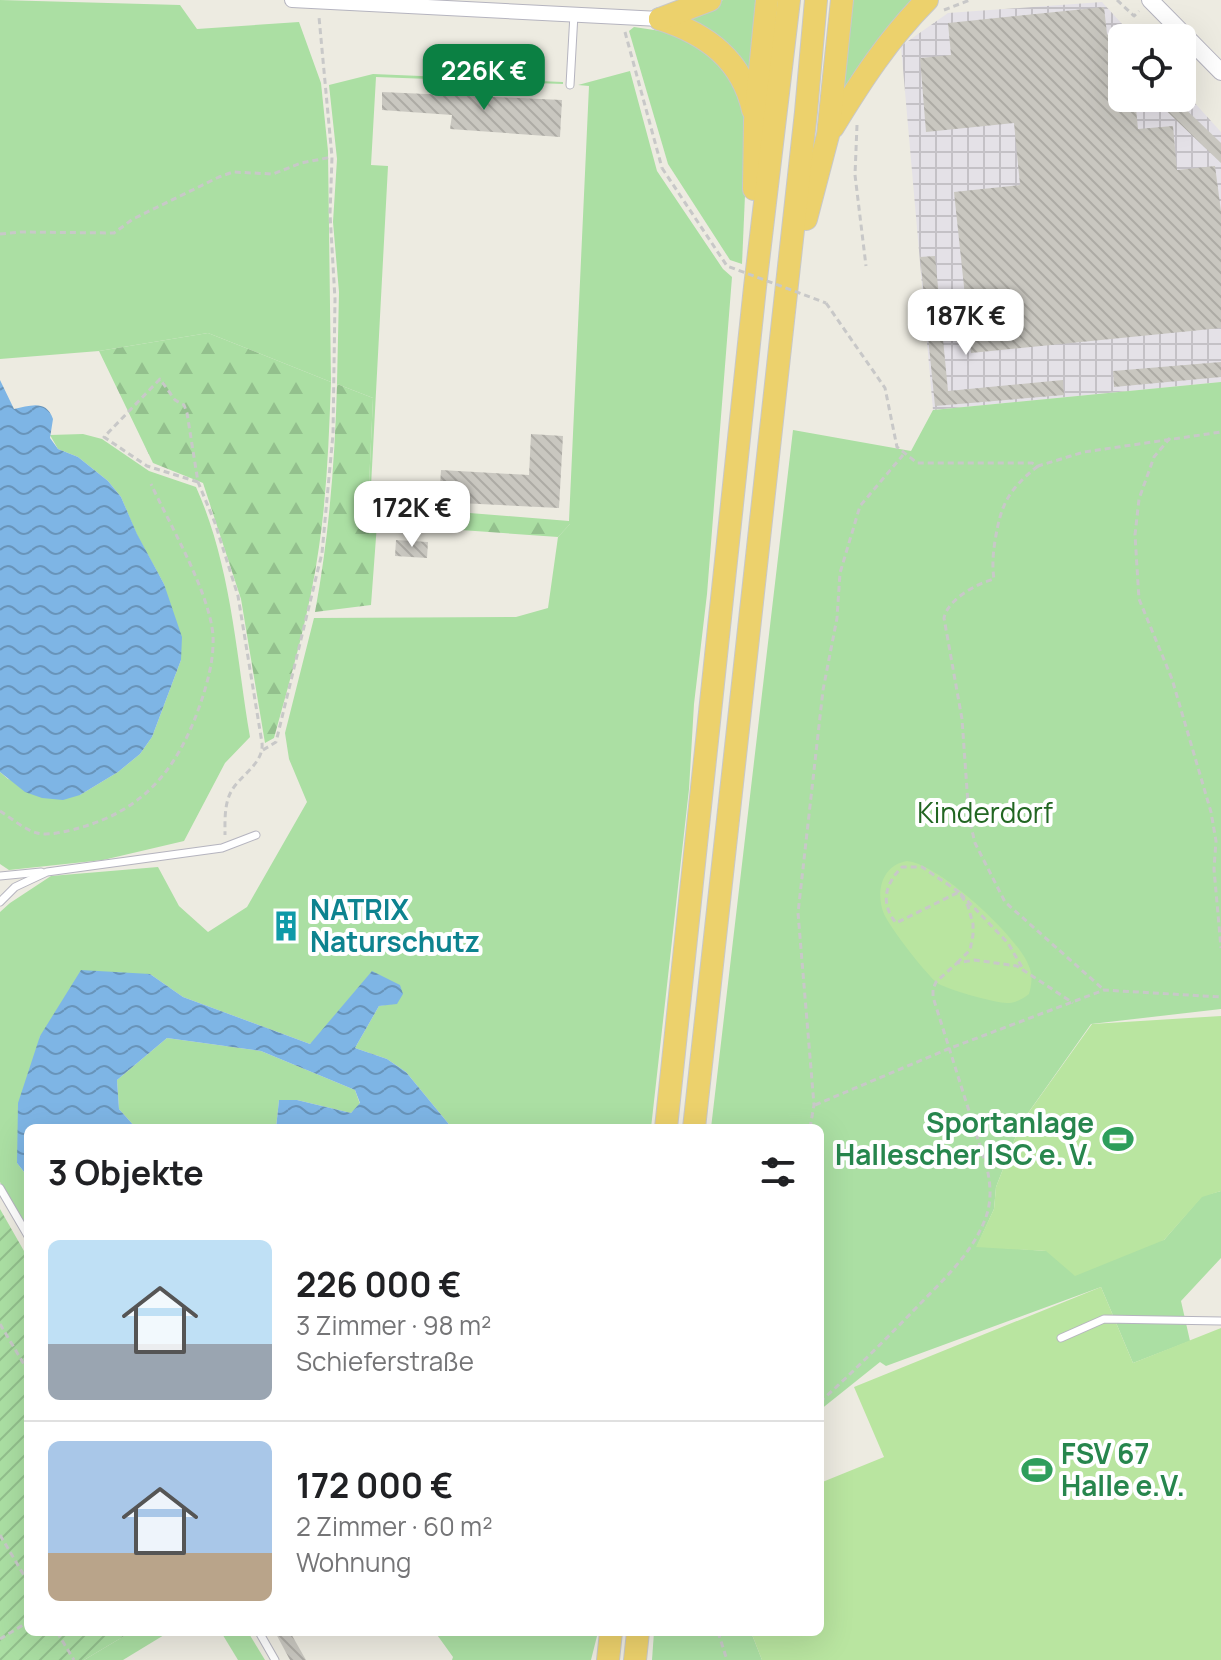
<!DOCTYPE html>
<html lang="de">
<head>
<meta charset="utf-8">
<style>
	body { margin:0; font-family:Manrope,sans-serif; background:#f6f6f6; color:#202124; height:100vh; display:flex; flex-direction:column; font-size:30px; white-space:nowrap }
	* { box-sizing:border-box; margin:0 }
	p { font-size:26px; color:#757577 }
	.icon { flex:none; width:44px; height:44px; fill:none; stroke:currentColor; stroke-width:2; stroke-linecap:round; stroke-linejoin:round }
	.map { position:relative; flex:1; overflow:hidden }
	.details { position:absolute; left:24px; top:1124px; width:800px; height:512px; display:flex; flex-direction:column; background:#fff; border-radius:12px; box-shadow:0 8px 32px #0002 }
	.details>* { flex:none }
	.controls { position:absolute; left:1108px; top:24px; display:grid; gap:16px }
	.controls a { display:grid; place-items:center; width:88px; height:88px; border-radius:12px; background:#fff; box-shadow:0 8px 32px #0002; font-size:40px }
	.price { position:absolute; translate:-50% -68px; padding:0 18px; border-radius:16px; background:#fff; color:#222; font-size:26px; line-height:52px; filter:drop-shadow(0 2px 4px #0008) }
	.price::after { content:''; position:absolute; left:50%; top:48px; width:24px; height:18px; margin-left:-12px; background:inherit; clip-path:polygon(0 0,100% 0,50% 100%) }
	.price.current { background:#0b8043; color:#fff }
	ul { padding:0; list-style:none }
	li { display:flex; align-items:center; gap:24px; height:200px; padding:0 24px }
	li+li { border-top:2px solid #e0e0e0 }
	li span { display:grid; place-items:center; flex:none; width:224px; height:160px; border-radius:12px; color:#555 }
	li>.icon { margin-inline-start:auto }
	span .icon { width:96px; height:96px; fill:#fffc; stroke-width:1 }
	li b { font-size:34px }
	h2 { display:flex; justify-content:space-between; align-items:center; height:96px; padding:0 24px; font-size:34px }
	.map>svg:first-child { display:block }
</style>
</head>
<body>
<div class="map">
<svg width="1221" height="1660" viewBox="0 0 1221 1660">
	<defs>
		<pattern id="industrial-grid" width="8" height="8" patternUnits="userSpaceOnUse" patternTransform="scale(2)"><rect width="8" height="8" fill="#e4e1e7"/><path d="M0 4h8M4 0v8" fill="none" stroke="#c4c1c6"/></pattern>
		<pattern id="forest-firs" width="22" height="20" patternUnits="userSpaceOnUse" patternTransform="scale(2)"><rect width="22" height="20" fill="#abdfa3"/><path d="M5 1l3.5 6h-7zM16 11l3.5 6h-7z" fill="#93c08d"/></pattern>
		<pattern id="garden-furrows" width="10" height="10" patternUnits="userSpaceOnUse" patternTransform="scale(2)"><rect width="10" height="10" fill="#abdfa3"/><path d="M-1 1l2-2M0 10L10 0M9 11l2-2" fill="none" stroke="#93c08d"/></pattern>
		<pattern id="water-waves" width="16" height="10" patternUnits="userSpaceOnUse" patternTransform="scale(2)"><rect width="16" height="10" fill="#7eb5e5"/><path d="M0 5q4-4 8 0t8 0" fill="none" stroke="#6894ba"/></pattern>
		<pattern id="building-back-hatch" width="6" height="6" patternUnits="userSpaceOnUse" patternTransform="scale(2)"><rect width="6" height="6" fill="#c9c7c0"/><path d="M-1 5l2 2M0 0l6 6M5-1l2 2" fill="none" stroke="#adaba5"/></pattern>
	</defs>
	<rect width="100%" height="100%" fill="#edebe1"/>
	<polygon fill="url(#industrial-grid)" points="1102,2 1135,38 1122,38 1122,98 1182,98 1182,89 1221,132 1221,382 933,410 901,46 948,13"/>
	<g fill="#abdfa3">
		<polygon points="0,0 180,5 197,29 299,22 321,83 328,151 331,382 208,333 99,351 0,359"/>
		<polygon points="723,0 762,0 753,81 681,20"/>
		<polygon points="848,0 918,0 838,101"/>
		<polygon points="634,27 681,34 732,72 748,126 742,264 730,260 668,164 629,31"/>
		<polygon points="630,71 657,171 723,269 732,277 707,594 694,704 689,789 651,1128 452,1128 406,1072 387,1059 355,1048 379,1006 397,1003 400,985 310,1044 183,997 150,974 40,1036 17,1163 28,1177 28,1230 0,1182 0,912 10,903 51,876 158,867 179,906 208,932 247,907 307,802 289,759 285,733 314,618 516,617 548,608 558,537 570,524 368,507 373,398 337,384 339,292 333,222 337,159 329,85 373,74 563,82 563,84 376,77 371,165 388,166 370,505 569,521 589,86 578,85"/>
		<polygon points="1221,382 1221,1009 1091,1024 1021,1123 996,1187 994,1209 977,1246 1046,1251 1164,1240 1202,1196 1221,1191 1221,1258 1181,1301 1190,1341 1133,1363 1101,1287 886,1366 880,1362 820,1410 820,1128 711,1128 793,430 911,451 933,410"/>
		<path d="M83 434 102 439 149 471 196 487C231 565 236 653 250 737L225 763 184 841 103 860 9 870 0 864V772L8 779 80 795 118 772 140 754 152 737 181 660 164 584 137 535 121 497 108 481 78 457 58 449 50 435Z"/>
		<polygon points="167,1038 261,1051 355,1090 360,1104 351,1113 297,1100 279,1100 276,1128 136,1128 119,1109 117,1080"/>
		<polygon points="131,1632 169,1632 123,1660 84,1660"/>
		<polygon points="221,1632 248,1632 265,1660 238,1660"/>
		<polygon points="435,1632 598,1632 591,1660 452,1660 453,1657"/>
		<polygon points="654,1632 751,1632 762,1660 652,1660"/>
	</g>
	<g fill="url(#forest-firs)">
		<path d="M208 333 331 382C329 437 327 493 319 547 310 612 291 676 274 738L265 743 241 599 203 483 153 463 99 351Z"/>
		<path d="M337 384 373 398 368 507 571 523 558 537 377 524 371 605 315 612C329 537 335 460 337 384Z"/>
	</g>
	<polygon fill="url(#garden-furrows)" points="0,1209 28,1258 28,1632 131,1632 84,1660 0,1660"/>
	<g fill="#b9e5a0">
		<path d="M907 861C939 864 1016 935 1028 964 1033 974 1032 983 1029 994 1023 999 1015 1003 1007 1003 996 1003 944 989 936 982 923 970 891 929 884 914 875 892 882 865 907 861Z"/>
		<polygon points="1221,1016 1221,1191 1202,1197 1164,1240 1075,1276 1046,1251 976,1247 994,1209 996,1187 1021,1123 1092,1024"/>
		<polygon points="1101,1287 1133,1363 1221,1328 1221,1660 762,1660 751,1632 820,1632 820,1483 884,1457 854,1387"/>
	</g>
	<g fill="url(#water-waves)">
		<path d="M0 380 14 409C30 406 46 399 53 419L50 438 58 449 78 457 108 481 121 497 137 534 164 584 182 637 181 660 152 737 140 754 118 772 80 795 63 800 42 798 25 792 0 772Z"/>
		<polygon points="81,970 150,974 183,997 310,1044 372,971 400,985 403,994 397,1004 379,1006 355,1048 387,1059 406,1072 452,1128 276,1128 279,1100 297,1100 351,1113 360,1103 355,1090 261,1051 167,1038 117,1080 119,1109 136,1128 28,1128 28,1177 17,1163 18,1103 40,1036"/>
	</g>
	<g fill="url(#building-back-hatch)">
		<polygon points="1104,7 1107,34 1122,48 1122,98 1135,98 1138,129 1173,126 1177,170 1215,166 1221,211 1221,328 971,353 954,192 1020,185 1014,123 926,132 920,58 951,55 948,23"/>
		<polygon points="382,92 562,100 560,137 450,129 452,115 382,110"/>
		<polygon points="1153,98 1174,98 1221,143 1221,163"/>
		<polygon points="935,256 948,391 1063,380 1064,395 935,406 920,257"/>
		<polygon points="1221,362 1221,377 1114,387 1113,371"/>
		<polygon points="531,434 563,436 559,508 439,502 441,470 529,475"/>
		<polygon points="396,540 428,542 427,558 395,556"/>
		<polygon points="275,1632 290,1632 306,1660 290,1660"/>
	</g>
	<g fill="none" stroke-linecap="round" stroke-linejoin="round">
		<g stroke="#b5b4bf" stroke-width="9">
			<g id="service">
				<polyline points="570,85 574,14"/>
				<polyline points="0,876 41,872"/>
				<polyline points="0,902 15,887 47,872 222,848 256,835"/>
				<polyline points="0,1188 28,1236"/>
				<polyline points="1061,1338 1104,1319 1221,1321"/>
				<polyline points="259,1632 275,1660"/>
			</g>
		</g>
		<g stroke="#b5b4bf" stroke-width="16">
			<polyline id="minor" points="292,0 660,19"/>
		</g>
		<g stroke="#b5b4bf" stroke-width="18">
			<polyline id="tertiary" points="1150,0 1221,72"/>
		</g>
		<g stroke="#c8c8c8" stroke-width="24">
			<g id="trunk">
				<path d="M660 19C707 34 742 60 753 110"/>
				<polyline points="660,19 710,0"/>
				<path d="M833 127C861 81 889 38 927 0"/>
				<polyline points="754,189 755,121 767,0"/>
				<polyline points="806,219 828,135 842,0"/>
				<polyline points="666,1128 755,287 789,0"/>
				<polyline points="694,1128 806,112 816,0"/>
				<polyline points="608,1660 611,1632"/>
				<polyline points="635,1660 638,1632"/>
			</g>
		</g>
		<g stroke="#c8c8c8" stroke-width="3" stroke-dasharray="6 4" stroke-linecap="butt">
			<polyline points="1117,0 1134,16 1139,11"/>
			<polyline points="944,10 970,0"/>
			<polyline points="625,32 662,168"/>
			<polyline points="857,125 855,175 866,266"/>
			<polyline points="0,234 20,232 114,233 133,219 219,177 233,172 273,174 301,163 332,157"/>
			<polyline points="826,303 885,388 897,447 917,463 1032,463 1038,466 1084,452 1221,432"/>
			<polyline points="1170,438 1154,457 1139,499 1135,535 1139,599 1172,679 1211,812 1216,841 1214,869 1221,948"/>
			<path d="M1038 466C1008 490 1001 504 995 541 993 554 992 566 994 579 976 584 948 599 944 618L962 719 969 818 975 843 1005 902 1104 990"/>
			<path d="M198 482 147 466 104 437 160 379 175 400 184 405 187 413 198 482 215 523 238 596 262 743C264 763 241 775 232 790 224 803 225 821 225 835"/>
			<polyline points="263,750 276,742 322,553 333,434 335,299 330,214 332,157 319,17"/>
			<path d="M0 811C11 818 25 830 37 833 49 836 68 831 79 828 147 809 179 766 201 702 208 681 214 659 213 636 210 593 170 525 151 484"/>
			<path d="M957 963 970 950 973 935V924L968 906 959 892 922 867H902C885 884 880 903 896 923L959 892 1008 943 1023 969"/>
			<polyline points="815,1105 948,1049 1104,990 1221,997"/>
			<polyline points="810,1128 814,1105 798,913 823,690 837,618 840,573 860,506 903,455"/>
			<polyline points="0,1324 28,1371"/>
			<path d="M820 1402C853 1372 885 1340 916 1308 941 1282 970 1256 984 1222 992 1204 991 1186 987 1168L933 997V989L936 982 957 963 975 960 1017 966 1073 1003"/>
			<polyline points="0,1535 28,1582"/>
			<polyline points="57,1632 74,1660"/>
			<polyline points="718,1632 727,1660"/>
			<polyline points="0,1639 28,1622"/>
		</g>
		<use href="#service" stroke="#fff" stroke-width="7"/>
		<use href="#minor" stroke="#fff" stroke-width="14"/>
		<use href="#tertiary" stroke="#fff" stroke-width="16"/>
		<use href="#trunk" stroke="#ecd16c" stroke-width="22"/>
		<polyline stroke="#c8c8c8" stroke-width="3" stroke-dasharray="6 4" stroke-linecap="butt" points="662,168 727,266 826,303"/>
	</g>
	<defs>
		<g id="building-bare" transform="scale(2.4)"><path d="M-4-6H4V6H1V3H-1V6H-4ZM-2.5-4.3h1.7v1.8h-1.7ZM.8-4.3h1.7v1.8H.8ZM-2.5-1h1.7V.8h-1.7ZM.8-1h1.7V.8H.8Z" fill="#0f9aa8" stroke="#fff" stroke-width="2.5" paint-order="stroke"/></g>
		<g id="stadium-bare" transform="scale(2.4)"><path d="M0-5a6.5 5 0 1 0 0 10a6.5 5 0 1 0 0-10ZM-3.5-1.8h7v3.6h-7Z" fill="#2e9e5b" stroke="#fff" stroke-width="2.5" paint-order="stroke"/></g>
	</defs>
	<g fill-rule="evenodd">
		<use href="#building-bare" x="286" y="926"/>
		<use href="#stadium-bare" x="1118" y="1139"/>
		<use href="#stadium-bare" x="1037" y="1470"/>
	</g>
	<g text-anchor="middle" stroke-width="8" stroke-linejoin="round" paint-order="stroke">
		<g font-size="28" fill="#262" stroke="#fff">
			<text x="985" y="823">Kinderdorf</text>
		</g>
		<g font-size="28" font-weight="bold" fill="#0d838f" stroke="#fff" text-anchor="start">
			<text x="310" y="920">NATRIX<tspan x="310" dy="32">Naturschutz</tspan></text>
		</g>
		<g font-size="28" font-weight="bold" fill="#27864d" stroke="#fff" text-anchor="end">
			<text x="1094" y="1133">Sportanlage<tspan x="1094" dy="32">Hallescher ISC e. V.</tspan></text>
			<text x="1061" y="1464" text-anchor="start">FSV 67<tspan x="1061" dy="32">Halle e.V.</tspan></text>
		</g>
	</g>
</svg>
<div class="controls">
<a><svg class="icon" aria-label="locate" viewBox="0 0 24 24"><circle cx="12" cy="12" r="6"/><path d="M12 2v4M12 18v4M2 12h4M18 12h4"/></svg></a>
</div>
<b class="price current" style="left:484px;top:112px">226K €</b>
<b class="price" style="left:966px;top:357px">187K €</b>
<b class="price" style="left:412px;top:549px">172K €</b>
<section class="details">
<h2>3 Objekte<svg class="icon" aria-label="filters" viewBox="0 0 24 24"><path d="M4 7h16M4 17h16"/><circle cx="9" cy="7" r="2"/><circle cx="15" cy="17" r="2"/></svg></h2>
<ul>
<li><span style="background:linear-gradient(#bfe0f5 65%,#9aa5b1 0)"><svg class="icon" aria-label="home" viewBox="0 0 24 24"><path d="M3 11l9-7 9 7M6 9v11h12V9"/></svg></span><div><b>226 000 €</b><p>3 Zimmer · 98 m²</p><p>Schieferstraße</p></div></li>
<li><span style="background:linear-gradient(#a9c7e8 70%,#b9a48a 0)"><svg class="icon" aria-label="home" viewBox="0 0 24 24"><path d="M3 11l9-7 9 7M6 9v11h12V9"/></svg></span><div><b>172 000 €</b><p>2 Zimmer · 60 m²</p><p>Wohnung</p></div></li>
</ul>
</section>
</div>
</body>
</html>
